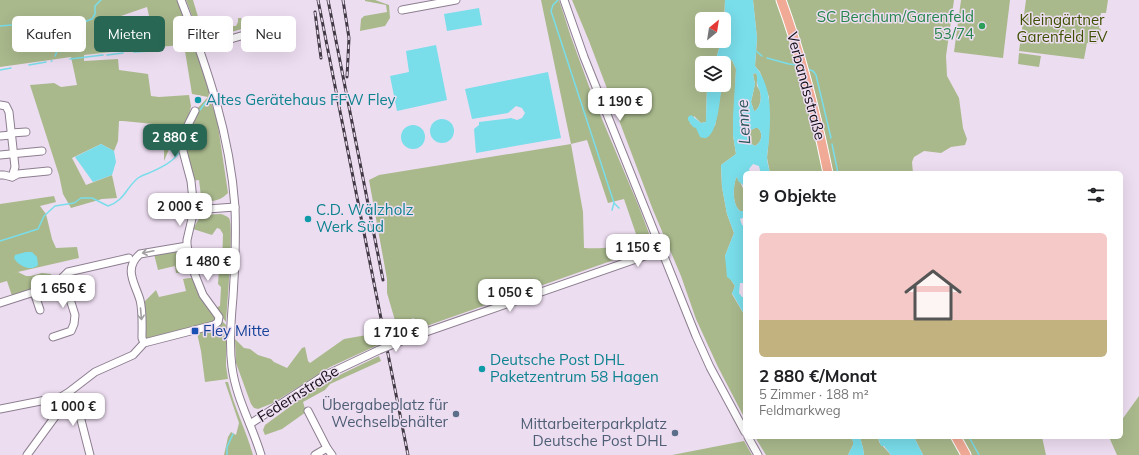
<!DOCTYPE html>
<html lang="de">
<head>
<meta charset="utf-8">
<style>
	body { margin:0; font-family:Mulish,sans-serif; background:#f2f2f2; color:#202124; height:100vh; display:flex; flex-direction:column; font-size:15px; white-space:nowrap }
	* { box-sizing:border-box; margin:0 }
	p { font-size:13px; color:#757577 }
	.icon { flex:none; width:22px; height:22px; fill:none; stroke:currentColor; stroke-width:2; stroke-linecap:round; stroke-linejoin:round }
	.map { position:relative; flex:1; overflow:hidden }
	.panel { position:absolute; left:743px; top:171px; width:380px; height:268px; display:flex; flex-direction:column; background:#fff; border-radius:6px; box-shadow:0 4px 16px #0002 }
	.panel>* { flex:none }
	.hud { position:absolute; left:12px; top:16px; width:380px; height:36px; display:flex; gap:8px }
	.needle { width:26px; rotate:30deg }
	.controls { position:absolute; left:695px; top:12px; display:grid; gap:8px }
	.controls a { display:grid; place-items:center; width:36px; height:36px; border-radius:6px; background:#fff; box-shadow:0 4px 16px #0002; font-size:20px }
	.price { position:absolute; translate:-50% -34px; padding:0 9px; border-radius:8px; background:#fff; color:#222; font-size:13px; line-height:26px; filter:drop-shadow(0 1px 2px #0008) }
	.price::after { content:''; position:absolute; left:50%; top:24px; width:12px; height:9px; margin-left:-6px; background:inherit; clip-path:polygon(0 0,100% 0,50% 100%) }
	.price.active { background:#286754; color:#fff }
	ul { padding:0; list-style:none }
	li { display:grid; align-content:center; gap:8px; height:212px; padding:0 16px }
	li+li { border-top:1px solid #e0e0e0 }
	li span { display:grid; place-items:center; height:124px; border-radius:6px; color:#555 }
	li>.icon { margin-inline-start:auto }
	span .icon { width:72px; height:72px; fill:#fffc; stroke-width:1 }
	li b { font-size:17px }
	h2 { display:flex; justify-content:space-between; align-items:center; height:48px; padding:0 16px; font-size:17px }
	.chip { padding:0 14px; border-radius:6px; background:#fff; box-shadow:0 4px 16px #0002; font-size:14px; line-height:36px }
	.chip.active { background:#286754; color:#fff }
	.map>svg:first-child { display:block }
</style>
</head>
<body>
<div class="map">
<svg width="1139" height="455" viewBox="0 0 1139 455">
	<rect width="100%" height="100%" fill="#edddf1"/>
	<g fill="#a9b98c" fill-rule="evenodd">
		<path d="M0 0H181L215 94 209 97 217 119 228 193C219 202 210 202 198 201V196H201L199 180 191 181 183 138 195 111 208 97 192 94 184 45 156 47 147 7 118 17 129 50 84 55V61L118 59 119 70 148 74 151 96 159 97 189 95 191 106 189 115 183 127 173 140 164 161V125L123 121H119L118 141 114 151 101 144 72 158 86 185 112 175 117 198 102 199 71 208 63 194 59 175 30 85 54 83 61 87 77 85 71 57 0 67Z"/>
		<path d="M186 0H193L199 20 206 32 208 33C217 27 226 26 236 26L238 22V18H241L244 25 242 29 213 37 204 38 199 34Z"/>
		<polygon points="365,0 375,0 389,5 390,18 385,26 360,31 361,19 364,16 387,12 386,5 365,1"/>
		<path d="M541 0H559L571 37 594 100 639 207 650 236 649 243 645 247 628 255 418 329 414 318 396 324 387 293V279L369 180 379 175 571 144ZM587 140 608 203 624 199 636 234C632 248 597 249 584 248L583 212 571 144Z"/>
		<polygon points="572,0 725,0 724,26 724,19 702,19 702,41 721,41 715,63 702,63 702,85 707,85 706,122 701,123 694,116 690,124 715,126 722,85 724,85 724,72 726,61 732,60 736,69 733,135 736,154 721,165 722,187 727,214 734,233 725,256 731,280 735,286 732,294 745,316 745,419 718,367 696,319 681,276 653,210 589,41"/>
		<polygon points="753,0 954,0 946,56 947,76 959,98 963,128 967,139 965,145 951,147 941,153 924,151 914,157 912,162 913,173 770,173 767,158 769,136 769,97 760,72 755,66 757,38"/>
		<polygon points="961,0 1010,0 1003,58 954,52"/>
		<polygon points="1026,0 1108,0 1106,13 1101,13 1099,28 1101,29 1097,44 1087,43 1084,59 1019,51"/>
		<polygon points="1019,53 1041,56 1039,67 1018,64"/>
		<path d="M756 73C759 79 756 80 757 86 758 88 760 90 760 92 762 98 760 108 755 111H754L751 102 755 84 753 74Z"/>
		<path d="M755 128H758C764 134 761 143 755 146L750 143 749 137 751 130Z"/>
		<path d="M737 177C746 191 745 196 745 211H740C732 204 733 187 736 178Z"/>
		<polygon points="54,196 56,202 40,206 46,214 52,239 56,248 77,247 79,258 9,274 18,272 26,276 31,276 42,273 51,274 54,283 12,296 7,281 0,283 0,204"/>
		<path d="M221 214C224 215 227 216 229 218 234 225 227 308 226 322L215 308 220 306 221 287 218 284 219 270 222 265 223 234 220 229 217 228 212 235 193 229 201 215Z"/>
		<polygon points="184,250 186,251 191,273 189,274 186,272 176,273 175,266 158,270 154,254"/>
		<polygon points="189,278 194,278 216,317 215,322 146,339 145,339 144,303 145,301 156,290 159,297 186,291 183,279"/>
		<polygon points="222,321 226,325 226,366 228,379 205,382 201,351 197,333 218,327"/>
		<polygon points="378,333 378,345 330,367 273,403 258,409 254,408 251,404 236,363 235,339 244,348 250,349 258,355 271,359 274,362 287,368 302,348 305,347 308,361 310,363 344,339"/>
		<polygon points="379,356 381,361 330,384 325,390 303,402 306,412 282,429 265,435 263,430 265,425 303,397 325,382"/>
		<path d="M225 382H228C234 407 246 430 253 455H224L228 437 231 432 236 435 239 423Z"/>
		<polygon points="1139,396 1139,455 1117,455 1109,437 1121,437 1121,421"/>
		<polygon points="755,437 850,437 853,441 853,445 848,455 766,455"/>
		<polygon points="860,437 878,437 879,442 891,455 864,455 863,448"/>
		<polygon points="914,437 952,437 963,455 923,455"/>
		<polygon points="961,437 1042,437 1046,455 970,455"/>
		<polygon points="744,441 752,455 672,455"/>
	</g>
	<g fill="#79ddea" fill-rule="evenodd">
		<path d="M725 0H753L757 38 755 66C772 86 771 114 769 139 769 145 767 151 767 157 767 163 769 168 770 173H760V170L759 166 753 164 749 169 750 173H745V192L743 185 738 181 737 177 736 178C733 188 732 204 740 211H745V217L740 219 742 225 745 226V284L742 283H740L739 293 742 297H745V316L732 293 735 286 731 280 727 277 725 256 734 233 727 214 722 187 721 165 736 154 733 135V116L736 69 732 60 726 61 724 72V63H715L721 41H724ZM756 73C758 78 756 81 758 86 758 88 760 90 760 92 762 98 760 108 755 111H754L751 102 755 84 753 74ZM755 128H758C764 134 761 143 755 146L750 143 749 137 751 130Z"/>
		<polygon points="479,8 482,25 447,31 444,14"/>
		<polygon points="436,45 447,100 397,111 390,76 409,72 406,51"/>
		<polygon points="548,72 561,138 476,153 474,129 479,125 479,122 511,118 517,120 522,118 525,113 522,108 516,106 508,113 472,119 465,89"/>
		<path d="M707 85H722C720 98 718 128 709 136 706 139 703 138 700 137L696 128 693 127 688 120V117L691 115 701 123 706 122Z"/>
		<circle cx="442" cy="131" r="12"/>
		<circle cx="413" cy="137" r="12"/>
		<polygon points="101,144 114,151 116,162 112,175 93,182 75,157"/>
		<path d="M26 252H32L37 257 38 265C31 272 18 266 14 258L15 255Z"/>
		<polygon points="850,437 860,437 863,448 864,455 848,455 853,445 853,441"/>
		<polygon points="878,437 914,437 923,455 891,455 884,446 881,446"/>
	</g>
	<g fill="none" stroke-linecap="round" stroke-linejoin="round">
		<g stroke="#79ddea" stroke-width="1.5">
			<polyline points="558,0 553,5 551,11 614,203 612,210"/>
			<polyline points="0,26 48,22 50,21 68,20 81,23 92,19 95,14 95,6 101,0"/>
			<polyline points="756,51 762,56"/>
			<polyline points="134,52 151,51"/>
			<polyline points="107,55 123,53"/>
			<polyline points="55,56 58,49 58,43 68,20"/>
			<polyline points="767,58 789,64 798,65"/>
			<polyline points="70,59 103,55"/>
			<polyline points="51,61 52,61"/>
			<polyline points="29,65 46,62"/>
			<polyline points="807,69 813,71 816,75 831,138"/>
			<polyline points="0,70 11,68"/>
			<polyline points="200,110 206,102"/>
			<polyline points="832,144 838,173"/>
			<polyline points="614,203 619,208"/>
			<path d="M0 241 38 229 44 216 55 206 74 203 81 198H92L108 206C125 200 125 189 138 178 141 176 146 174 149 173 160 168 174 162 180 151"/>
			<polyline points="969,437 979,455"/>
			<polyline points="227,455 227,447 233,434"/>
		</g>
		<g stroke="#8d7e90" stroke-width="9">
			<g id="minor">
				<path d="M181 0C207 67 230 134 235 207 236 237 235 267 233 297 231 320 229 344 232 367 236 398 252 425 261 455"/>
				<polyline points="564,0 584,57 696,336 710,367 745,432"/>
				<polyline points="402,10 456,0"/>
				<polyline points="200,48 251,33"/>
				<polyline points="0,105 6,106 9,112 15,167 12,177"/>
				<polyline points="11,133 26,132"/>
				<polyline points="0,136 11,135"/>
				<polyline points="0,155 42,151"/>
				<polyline points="0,175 4,175 12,177 18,174 48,171"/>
				<polyline points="194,210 235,207"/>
				<polyline points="34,292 40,310"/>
				<polyline points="0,303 59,284 63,277 68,272 129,258"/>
				<polyline points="53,337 71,331 74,324 75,315 63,277"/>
				<polyline points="406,339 662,250"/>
				<path d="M144 343 142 338C142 326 143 312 140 300 135 283 123 269 140 254L187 246"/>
				<polyline points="67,397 80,416 90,455"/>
				<polyline points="0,409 61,397 69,392 95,372 133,355 144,343 214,325 218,322 219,317 203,295 195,275 187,246 187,240 194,210 191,181 183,151 183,138 186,129 195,111"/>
				<polyline points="308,411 327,448 315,455"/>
				<polyline points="250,424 322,377 379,350"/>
				<polyline points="748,437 758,455"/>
				<polyline points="327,448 332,455"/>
				<polyline points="27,455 68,399"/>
			</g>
		</g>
		<g stroke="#fff" stroke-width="11">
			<g id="major">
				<path d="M781 0C802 57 816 114 828 173"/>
				<polyline points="956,437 966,455"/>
			</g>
		</g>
		<use href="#minor" stroke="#fff" stroke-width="7"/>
		<use href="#major" stroke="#f1aa96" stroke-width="9"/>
		<g stroke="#413a44" stroke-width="3">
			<g id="rail">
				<polyline points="318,0 408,455"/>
				<polyline points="328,0 383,280"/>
				<polyline points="343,0 349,38 347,77"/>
				<polyline points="315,12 321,58"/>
			</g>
		</g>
		<use href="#rail" stroke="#edddf1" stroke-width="1.5" stroke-dasharray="4.5" stroke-linecap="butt"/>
		<g stroke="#8d7e90" stroke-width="9" stroke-linecap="butt">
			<polyline id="minor-bridge" points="379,350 406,339"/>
		</g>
		<use href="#minor-bridge" stroke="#fff" stroke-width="7"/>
	</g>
	<defs><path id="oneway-shaft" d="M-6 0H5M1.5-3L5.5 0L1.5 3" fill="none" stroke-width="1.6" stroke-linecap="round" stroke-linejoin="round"/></defs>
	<g stroke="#a19fa1">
		<use href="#oneway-shaft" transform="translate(148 252) rotate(168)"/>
		<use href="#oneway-shaft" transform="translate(141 314) rotate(85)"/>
	</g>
	<circle fill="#2e9e5b" stroke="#edddf1" stroke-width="1.5" cx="982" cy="26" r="4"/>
	<g fill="#0f9aa8" stroke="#edddf1" stroke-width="1.5">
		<circle cx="198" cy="100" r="4"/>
		<circle cx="308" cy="219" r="4"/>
		<circle cx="482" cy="369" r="4"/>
	</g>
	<rect fill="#1a4fb4" stroke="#edddf1" stroke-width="1.5" x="191" y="327" width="8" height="8" rx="2"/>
	<g fill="#5c6f8a" stroke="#edddf1" stroke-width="1.5">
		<circle cx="456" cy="414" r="4"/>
		<circle cx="675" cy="433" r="4"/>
	</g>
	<g text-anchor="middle" stroke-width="3" stroke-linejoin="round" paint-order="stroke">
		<g font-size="15" fill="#27864d" stroke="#edddf1" text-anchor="end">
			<text x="974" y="22">SC Berchum/Garenfeld<tspan x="974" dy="17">53/74</tspan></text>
		</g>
		<g font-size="15" fill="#3d5000" stroke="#edddf1">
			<text x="1062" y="25">Kleingärtner<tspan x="1062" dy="17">Garenfeld EV</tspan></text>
		</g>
		<g font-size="15" fill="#130e15" stroke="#edddf1">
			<text transform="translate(806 86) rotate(75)" y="5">Verbandsstraße</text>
			<text transform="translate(298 394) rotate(-32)" y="5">Federnstraße</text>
		</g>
		<g font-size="15" fill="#0d838f" stroke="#edddf1" text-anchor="start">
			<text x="206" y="105">Altes Gerätehaus FFW Fley</text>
			<text x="316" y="215">C.D. Wälzholz<tspan x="316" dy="17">Werk Süd</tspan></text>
			<text x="490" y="365">Deutsche Post DHL<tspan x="490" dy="17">Paketzentrum 58 Hagen</tspan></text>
		</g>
		<g font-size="15" fill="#164399" stroke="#edddf1" text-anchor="start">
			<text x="203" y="336">Fley Mitte</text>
		</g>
		<g font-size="15" fill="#4e5e75" stroke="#edddf1" text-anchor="end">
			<text x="448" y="410">Übergabeplatz für<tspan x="448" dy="17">Wechselbehälter</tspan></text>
			<text x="667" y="429">Mittarbeiterparkplatz<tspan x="667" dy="17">Deutsche Post DHL</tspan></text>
		</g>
		<g font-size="16" font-style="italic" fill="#2a575d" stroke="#edddf1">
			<text transform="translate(743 122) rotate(-93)" y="6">Lenne</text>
		</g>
	</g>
</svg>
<div class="controls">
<a><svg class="needle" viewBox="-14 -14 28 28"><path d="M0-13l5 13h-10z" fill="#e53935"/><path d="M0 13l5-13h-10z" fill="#757577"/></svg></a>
<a><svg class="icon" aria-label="layers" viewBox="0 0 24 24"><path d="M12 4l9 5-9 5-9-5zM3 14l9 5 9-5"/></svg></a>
</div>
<b class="price" style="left:620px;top:122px">1 190 €</b>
<b class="price active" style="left:175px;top:158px">2 880 €</b>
<b class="price" style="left:180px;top:227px">2 000 €</b>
<b class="price" style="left:638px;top:268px">1 150 €</b>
<b class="price" style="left:208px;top:282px">1 480 €</b>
<b class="price" style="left:63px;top:309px">1 650 €</b>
<b class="price" style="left:510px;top:313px">1 050 €</b>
<b class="price" style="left:396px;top:353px">1 710 €</b>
<b class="price" style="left:73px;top:427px">1 000 €</b>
<div class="hud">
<a class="chip">Kaufen</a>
<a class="chip active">Mieten</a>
<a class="chip">Filter</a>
<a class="chip">Neu</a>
</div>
<section class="panel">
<h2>9 Objekte<svg class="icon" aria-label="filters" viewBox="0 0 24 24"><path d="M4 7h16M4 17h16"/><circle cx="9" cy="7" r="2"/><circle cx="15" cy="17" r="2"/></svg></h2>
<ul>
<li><span style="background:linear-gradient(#f6c9c9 70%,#c2b280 0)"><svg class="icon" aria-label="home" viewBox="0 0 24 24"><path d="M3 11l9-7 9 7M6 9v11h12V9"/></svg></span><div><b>2 880 €/Monat</b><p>5 Zimmer · 188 m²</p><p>Feldmarkweg</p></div></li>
</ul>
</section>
</div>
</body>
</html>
